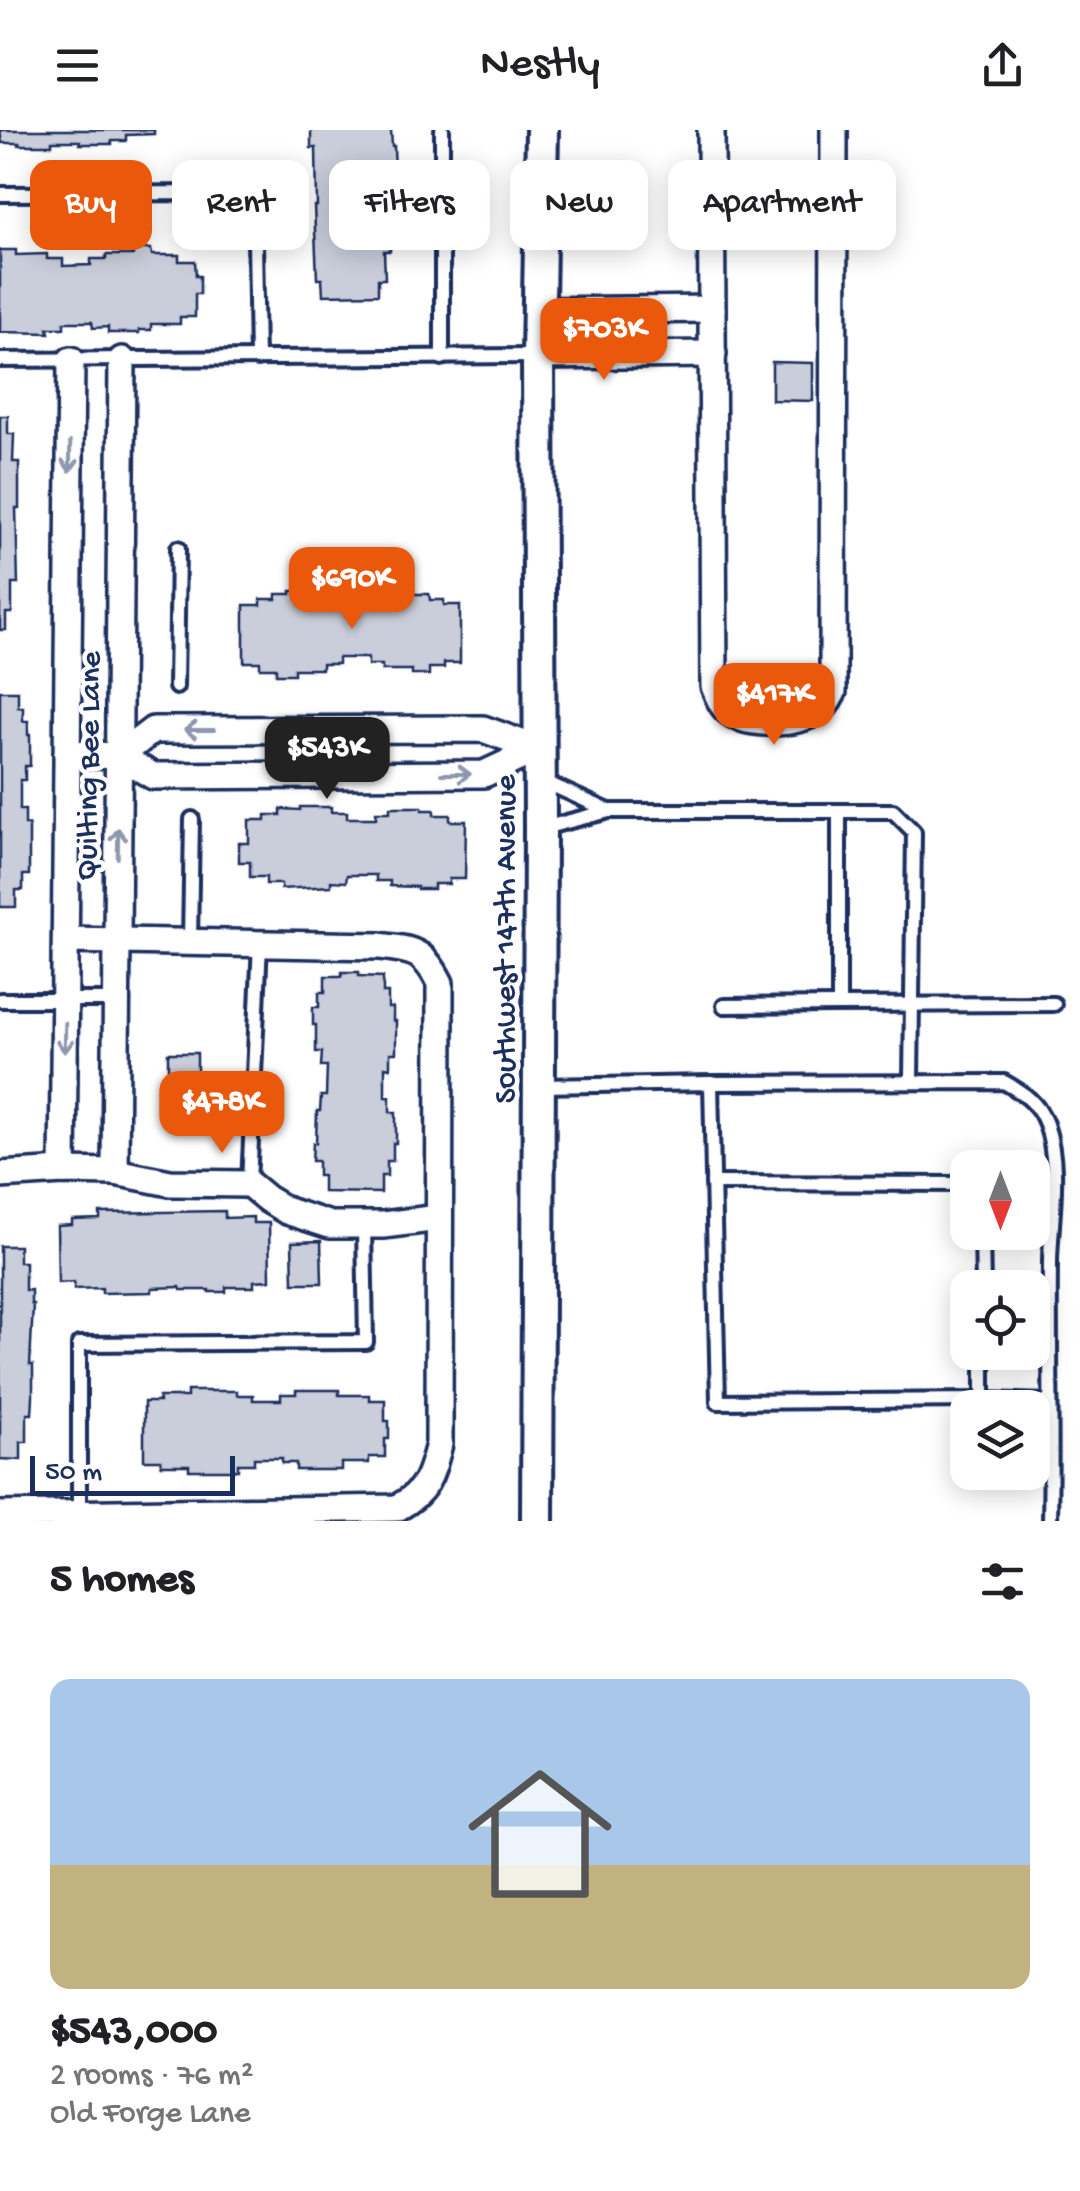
<!DOCTYPE html>
<html lang="en">
<head>
<meta charset="utf-8">
<style>
	body { margin:0; font-family:"Gochi Hand",sans-serif; background:#f2f2f2; color:#202124; height:100vh; display:flex; flex-direction:column; font-size:38px; white-space:nowrap }
	* { box-sizing:border-box; margin:0 }
	p { font-size:32px; color:#757577 }
	.icon { flex:none; width:55px; height:55px; fill:none; stroke:currentColor; stroke-width:2; stroke-linecap:round; stroke-linejoin:round }
	.map { position:relative; height:1391px; overflow:hidden }
	.panel { display:flex; flex-direction:column; background:#fff; flex:1 }
	.panel>* { flex:none }
	.hud { position:absolute; left:30px; top:30px; width:1020px; height:90px; display:flex; gap:20px }
	.needle { width:65px; rotate:180deg }
	.tools { position:absolute; left:950px; top:1020px; display:grid; gap:20px }
	.tools a { display:grid; place-items:center; width:100px; height:100px; border-radius:20px; background:#fff; box-shadow:0 5px 25px #0003; font-size:50px }
	.scale { position:absolute; left:30px; bottom:25px; width:205px; box-sizing:border-box; padding-left:10px; border:5px solid #1b2f5e; border-top:0; font-size:28px; line-height:35px; white-space:nowrap; color:#1b2f5e; -webkit-text-stroke:8px #fff; paint-order:stroke }
	.price { position:absolute; translate:-50% -85px; padding:0 22px; border-radius:20px; background:#ea580c; color:#fff; font-size:32px; line-height:65px; filter:drop-shadow(0 2px 5px #0008) }
	.price::after { content:''; position:absolute; left:50%; top:60px; width:30px; height:22px; margin-left:-15px; background:inherit; clip-path:polygon(0 0,100% 0,50% 100%) }
	.price.current { background:#222; color:#fff }
	ul { padding:0; list-style:none }
	li { display:grid; align-content:center; gap:20px; height:530px; padding:0 50px }
	li+li { border-top:2px solid #e0e0e0 }
	li span { display:grid; place-items:center; height:310px; border-radius:20px; color:#555 }
	li>.icon { margin-inline-start:auto }
	span .icon { width:180px; height:180px; fill:#fffc; stroke-width:1 }
	li b { font-size:42px }
	h2 { display:flex; justify-content:space-between; align-items:center; height:120px; padding:0 50px; font-size:42px }
	.tag { padding:0 35px; border-radius:20px; background:#fff; box-shadow:0 5px 25px #0003; font-size:35px; line-height:90px }
	.tag.current { background:#ea580c; color:#fff }
	header { display:flex; justify-content:space-between; align-items:center; height:130px; padding:0 50px; background:#fff; font-size:45px; font-weight:600 }
	.map>svg:first-child { display:block }
</style>
</head>
<body>
<header><svg class="icon" aria-label="menu" viewBox="0 0 24 24"><path d="M4 6h16M4 12h16M4 18h16"/></svg>Nestly<svg class="icon" aria-label="share" viewBox="0 0 24 24"><path d="M12 15V3M7 8l5-5 5 5M5 13v7h14v-7"/></svg></header>
<div class="map">
<svg width="1080" height="1391" viewBox="0 0 1080 1391">
	<rect width="100%" height="100%" fill="#fff"/>
	<filter id="ink" filterUnits="userSpaceOnUse"><feTurbulence type="fractalNoise" baseFrequency=".01" numOctaves="2"/><feDisplacementMap in="SourceGraphic" scale="20" xChannelSelector="R" yChannelSelector="G"/><feConvolveMatrix kernelMatrix="1 2 1 2 8 2 1 2 1" color-interpolation-filters="sRGB"/></filter>
	<g filter="url(#ink)">
		<g fill="#caceda" stroke="#1b2f5e" stroke-width="2.5">
			<polygon points="0,0 154,0 154,4 126,5 126,11 112,11 112,14 80,14 80,11 52,11 52,15 19,15 19,13 2,13"/>
			<polygon points="311,0 391,0 392,16 394,16 395,48 391,48 395,108 390,109 390,121 384,121 385,149 378,149 378,164 323,165 322,149 317,149 314,76 317,76 316,18 311,18"/>
			<polygon points="133,119 151,119 152,125 179,125 179,131 195,131 196,146 200,146 200,164 195,164 195,187 180,187 180,194 151,194 151,200 139,200 139,203 108,203 108,197 93,198 92,192 64,192 64,198 48,198 49,203 0,202 0,120 16,120 16,125 47,124 47,129 63,129 63,136 91,135 91,129 106,129 106,125 133,125"/>
			<polygon points="772,232 813,233 813,271 772,270"/>
			<polygon points="0,286 8,286 8,304 14,304 13,332 19,332 19,378 16,378 18,454 12,454 12,483 6,483 6,500 0,500"/>
			<polygon points="291,461 323,461 323,466 338,466 338,472 367,472 367,466 382,466 382,461 414,461 414,464 429,464 430,470 444,470 444,475 460,475 460,533 444,533 444,538 429,538 429,545 412,545 412,540 382,540 382,535 368,535 368,528 338,528 338,534 322,534 322,539 294,539 294,544 276,544 276,538 260,538 260,532 244,532 244,475 261,475 261,469 276,469 276,464 291,464"/>
			<polygon points="0,561 18,561 18,577 23,577 23,591 28,591 28,605 30,605 30,636 25,636 25,650 20,650 20,680 25,680 25,695 29,695 29,745 23,745 23,760 16,760 16,777 0,777"/>
			<polygon points="300,677 331,677 331,682 347,682 347,688 376,688 376,682 390,682 390,677 422,677 422,680 434,680 434,685 450,685 450,691 466,691 465,749 449,749 449,754 434,754 434,759 417,759 417,757 390,756 390,751 376,751 376,745 347,745 346,752 331,751 331,756 281,759 281,754 266,754 266,747 250,747 250,732 239,732 239,713 249,713 249,690 266,690 266,685 281,685 281,679 300,680"/>
			<polygon points="342,842 359,842 359,846 383,847 383,863 388,863 388,878 393,878 393,891 396,891 396,923 390,923 390,938 385,937 385,967 390,967 390,982 396,982 396,1013 393,1013 393,1031 387,1031 387,1046 381,1046 381,1063 323,1062 323,1046 318,1046 318,1031 312,1031 313,1013 316,1013 317,981 320,981 321,966 326,966 327,936 321,936 322,922 316,922 316,895 313,895 313,877 319,877 319,862 325,862 325,846 342,846"/>
			<rect x="168" y="923" width="29" height="24"/>
			<polygon points="225,1081 225,1088 253,1087 253,1093 269,1093 270,1150 254,1151 254,1157 226,1157 226,1162 209,1162 209,1160 181,1160 180,1157 152,1158 152,1162 102,1163 102,1158 74,1159 74,1152 58,1153 57,1096 72,1095 72,1090 100,1089 100,1083"/>
			<polygon points="321,1111 322,1153 293,1153 292,1112"/>
			<polygon points="0,1116 19,1116 19,1132 25,1132 25,1160 31,1160 31,1174 33,1174 30,1235 33,1235 33,1267 32,1284 27,1284 27,1312 21,1312 21,1330 0,1329"/>
			<polygon points="296,1260 339,1260 339,1265 369,1265 369,1270 385,1270 385,1291 389,1291 389,1309 385,1309 385,1327 369,1327 369,1333 341,1333 341,1340 296,1340 296,1333 282,1333 282,1328 254,1328 254,1334 238,1334 238,1340 189,1340 189,1335 161,1335 161,1330 144,1330 144,1272 159,1272 159,1267 187,1267 187,1261 237,1261 237,1265 253,1265 253,1270 281,1270 281,1264 296,1264"/>
		</g>
		<g fill="none" stroke-linecap="round" stroke-linejoin="round">
			<g stroke="#1b2f5e" stroke-width="20">
				<g id="service">
					<polyline points="442,0 442,228"/>
					<polyline points="0,64 219,63 250,91 255,112 257,229"/>
					<polyline points="0,230 536,226"/>
					<polyline points="176,557 178,418"/>
					<polyline points="543,651 609,681"/>
					<polyline points="839,681 839,875 1054,874"/>
					<polyline points="543,698 609,681 893,681 914,702 911,952"/>
					<polyline points="190,812 192,689"/>
					<polyline points="0,870 117,870"/>
					<polyline points="724,876 839,875"/>
					<path d="M711 953 1004 952C1023 963 1038 972 1046 994 1061 1037 1051 1086 1050 1131 1049 1217 1052 1304 1050 1391"/>
					<polyline points="540,956 711,953 718,1272 983,1270 1050,1272"/>
					<polyline points="713,1053 968,1054"/>
					<polyline points="249,1054 260,813"/>
					<polyline points="982,1102 983,1158"/>
					<polyline points="983,1222 983,1270"/>
					<polyline points="79,1383 79,1214 366,1212 364,1095"/>
				</g>
			</g>
			<g stroke="#1b2f5e" stroke-width="32">
				<g id="minor">
					<path d="M711 0 714 556C718 566 722 577 731 583 753 598 806 594 824 576 828 572 830 567 833 562L834 0"/>
					<polyline points="539,181 712,179"/>
					<polyline points="538,226 713,224"/>
					<polyline points="67,624 119,626 153,646 484,644 538,619"/>
					<polyline points="119,626 153,600 483,599 538,619"/>
					<polyline points="63,1041 71,230"/>
					<polyline points="115,1042 122,230"/>
					<polyline points="0,1045 63,1041 115,1042 170,1053 249,1054 267,1069 287,1081 330,1095 383,1095 439,1088"/>
					<path d="M0 1385 397 1378C427 1362 431 1345 439 1314L440 853C424 821 414 820 380 816L66 810"/>
				</g>
			</g>
			<g stroke="#1b2f5e" stroke-width="38">
				<polyline id="tertiary" points="537,1391 540,699 538,226 542,0"/>
			</g>
			<use href="#service" stroke="#fff" stroke-width="12"/>
			<use href="#minor" stroke="#fff" stroke-width="25"/>
			<use href="#tertiary" stroke="#fff" stroke-width="30"/>
		</g>
		<defs><path id="oneway-shaft" d="M-6 0H5M1.5-3L5.5 0L1.5 3" fill="none" stroke-width="1.6" stroke-linecap="round" stroke-linejoin="round" transform="scale(2.5)"/></defs>
		<g stroke="#8d97ae">
			<use href="#oneway-shaft" transform="translate(70 327) rotate(91)"/>
			<use href="#oneway-shaft" transform="translate(199 600) rotate(180)"/>
			<use href="#oneway-shaft" transform="translate(456 644)"/>
			<use href="#oneway-shaft" transform="translate(118 713) rotate(-89)"/>
			<use href="#oneway-shaft" transform="translate(65 908) rotate(91)"/>
		</g>
	</g>
	<g text-anchor="middle" stroke-width="9" stroke-linejoin="round" paint-order="stroke">
		<g font-size="32" fill="#1b2f5e" stroke="#fff">
			<text transform="translate(86 636) rotate(-89)" y="11">Quilting Bee Lane</text>
			<text transform="translate(503 809) rotate(-90)" y="11">Southwest 147th Avenue</text>
		</g>
	</g>
</svg>
<div class="tools">
<a><svg class="needle" viewBox="-14 -14 28 28"><path d="M0-13l5 13h-10z" fill="#e53935"/><path d="M0 13l5-13h-10z" fill="#757577"/></svg></a>
<a><svg class="icon" aria-label="locate" viewBox="0 0 24 24"><circle cx="12" cy="12" r="6"/><path d="M12 2v4M12 18v4M2 12h4M18 12h4"/></svg></a>
<a><svg class="icon" aria-label="layers" viewBox="0 0 24 24"><path d="M12 4l9 5-9 5-9-5zM3 14l9 5 9-5"/></svg></a>
</div>
<div class="scale">50 m</div>
<b class="price" style="left:604px;top:253px">$703K</b>
<b class="price" style="left:352px;top:502px">$690K</b>
<b class="price" style="left:774px;top:618px">$417K</b>
<b class="price current" style="left:327px;top:672px">$543K</b>
<b class="price" style="left:222px;top:1026px">$478K</b>
<div class="hud">
<a class="tag current">Buy</a>
<a class="tag">Rent</a>
<a class="tag">Filters</a>
<a class="tag">New</a>
<a class="tag">Apartment</a>
</div>
</div>
<section class="panel">
<h2>5 homes<svg class="icon" aria-label="filters" viewBox="0 0 24 24"><path d="M4 7h16M4 17h16"/><circle cx="9" cy="7" r="2"/><circle cx="15" cy="17" r="2"/></svg></h2>
<ul>
<li><span style="background:linear-gradient(#a9c7e8 60%,#c2b280 0)"><svg class="icon" aria-label="home" viewBox="0 0 24 24"><path d="M3 11l9-7 9 7M6 9v11h12V9"/></svg></span><div><b>$543,000</b><p>2 rooms · 76 m²</p><p>Old Forge Lane</p></div></li>
</ul>
</section>
</body>
</html>
